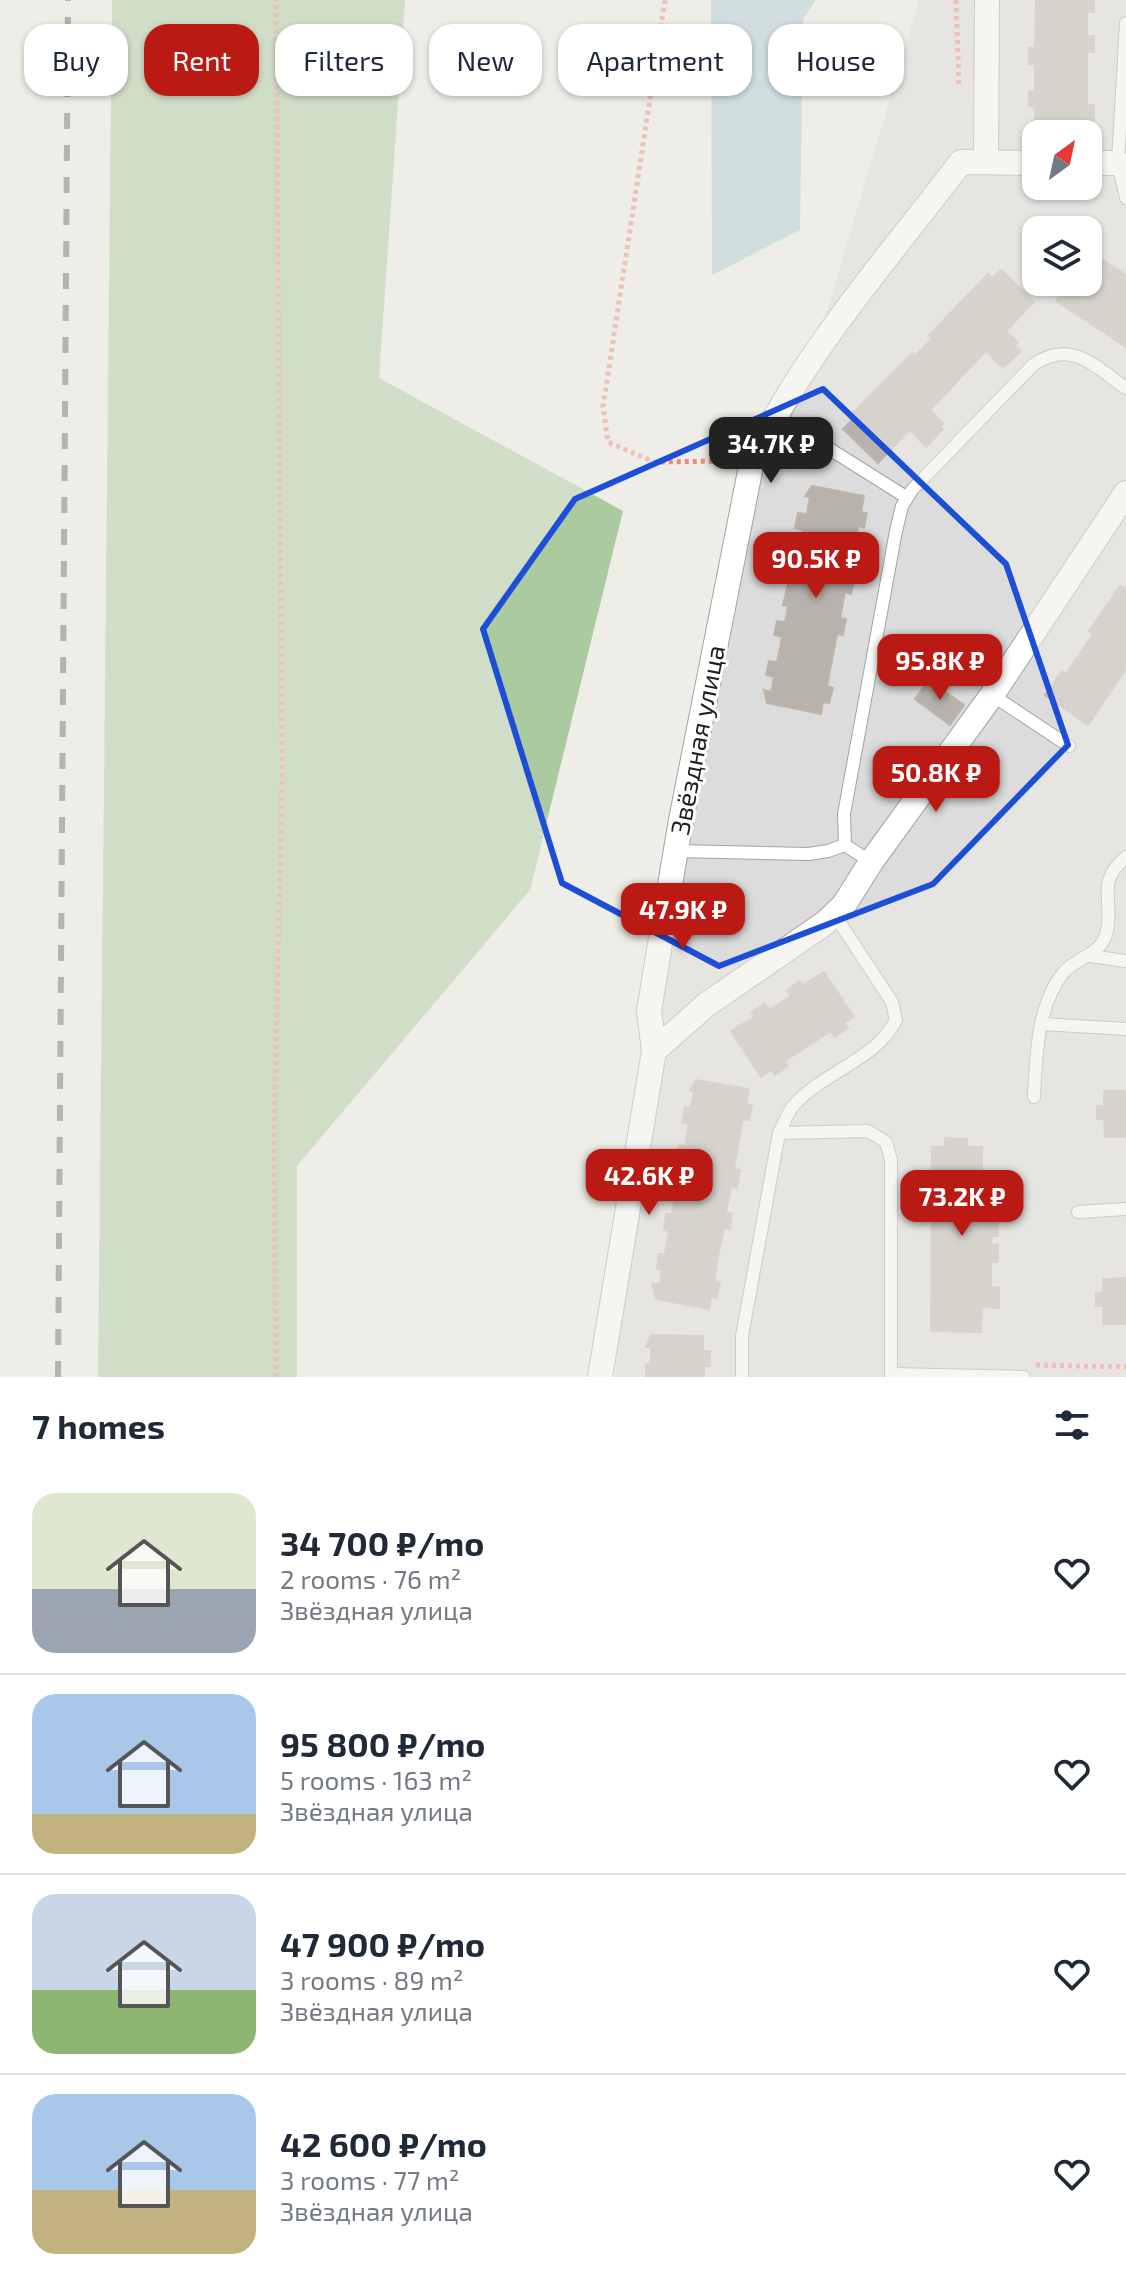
<!DOCTYPE html>
<html lang="en">
<head>
<meta charset="utf-8">
<style>
	body { margin:0; font-family:"Exo 2",sans-serif; background:#f6f6f7; color:#1f2937; height:100vh; display:flex; flex-direction:column; font-size:30px; white-space:nowrap }
	* { box-sizing:border-box; margin:0 }
	p { font-size:26px; color:#747a83 }
	.icon { flex:none; width:44px; height:44px; fill:none; stroke:currentColor; stroke-width:2; stroke-linecap:round; stroke-linejoin:round }
	.map { position:relative; height:1377px; overflow:hidden }
	.drawer { display:flex; flex-direction:column; background:#fff; flex:1 }
	.drawer>* { flex:none }
	.top-card { position:absolute; left:24px; top:24px; width:1078px; height:72px; display:flex; gap:16px }
	.needle { width:52px; rotate:33deg }
	.buttons { position:absolute; left:1022px; top:120px; display:grid; gap:16px }
	.buttons a { display:grid; place-items:center; width:80px; height:80px; border-radius:16px; background:#fff; box-shadow:0 2px 6px #0004; font-size:40px }
	.price { position:absolute; translate:-50% -68px; padding:0 18px; border-radius:16px; background:#bb1913; color:#fff; font-size:26px; line-height:52px; filter:drop-shadow(0 2px 4px #0008) }
	.price::after { content:''; position:absolute; left:50%; top:48px; width:24px; height:18px; margin-left:-12px; background:inherit; clip-path:polygon(0 0,100% 0,50% 100%) }
	.price.on { background:#222; color:#fff }
	ul { padding:0; list-style:none }
	li { display:flex; align-items:center; gap:24px; height:200px; padding:0 32px }
	li+li { border-top:2px solid #e0e1e3 }
	li span { display:grid; place-items:center; flex:none; width:224px; height:160px; border-radius:24px; color:#555 }
	li>.icon { margin-inline-start:auto }
	span .icon { width:96px; height:96px; fill:#fffc; stroke-width:1 }
	li b { font-size:34px }
	h2 { display:flex; justify-content:space-between; align-items:center; height:96px; padding:0 32px; font-size:34px }
	.pill { padding:0 28px; border-radius:24px; background:#fff; box-shadow:0 2px 6px #0004; font-size:28px; line-height:72px }
	.pill.on { background:#bb1913; color:#fff }
	.map>svg:first-child { display:block }
</style>
</head>
<body>
<div class="map">
<svg width="1126" height="1377" viewBox="0 0 1126 1377">
	<rect width="100%" height="100%" fill="#efede7"/>
	<path fill="#dddcdc" fill-rule="evenodd" d="M919 0H1126V1377H615L646 1089 752 461 814 355ZM1036 134H1088V186H1036ZM1036 230H1088V282H1036Z"/>
	<polygon fill="#abca9f" points="112,0 405,0 379,378 623,511 530,890 297,1166 297,1377 98,1377"/>
	<polygon fill="#abcdd8" points="711,0 816,0 803,19 800,230 712,275"/>
	<g fill="#b8b2ac" stroke="#bfb4aa" stroke-width="2">
		<polygon points="1036,0 1094,0 1094,12 1087,12 1087,36 1094,36 1094,52 1087,52 1087,105 1094,105 1094,121 1087,121 1087,134 1035,134 1032,121 1035,121 1035,107 1029,106 1029,91 1035,91 1035,64 1029,64 1029,48 1035,48"/>
		<polygon points="1089,251 1126,275 1126,347 1056,301 1068,282 1088,282"/>
		<polygon points="1001,270 1034,302 1006,331 1018,343 1015,346 1021,351 1003,368 986,351 930,410 943,423 940,426 943,429 926,447 910,430 878,463 843,429 852,420 849,417 912,353 915,356 932,339 929,335 988,274 992,278"/>
		<polygon points="812,486 864,496 861,512 867,513 864,527 858,526 849,575 855,576 851,594 845,592 840,618 846,619 843,635 837,634 827,686 833,688 829,703 823,702 821,714 767,703 764,690 771,692 774,677 766,675 769,661 777,662 782,637 774,635 777,621 785,622 788,606 783,605 788,584 792,585 796,569 788,567 791,551 799,552 803,530 795,528 798,513 807,514 810,497 805,496"/>
		<polygon points="1120,586 1124,588 1126,586 1126,669 1088,725 1045,695 1062,671 1066,674 1093,634 1089,631"/>
		<polygon points="929,680 964,705 950,725 915,699"/>
		<polygon points="824,972 854,1017 844,1023 848,1028 834,1037 831,1031 785,1061 788,1066 775,1075 771,1070 761,1077 731,1031 754,1017 751,1013 765,1003 769,1010 791,996 787,990 800,981 802,985"/>
		<polygon points="696,1080 749,1089 746,1104 752,1105 749,1120 743,1119 734,1169 740,1170 737,1188 731,1187 726,1212 732,1214 730,1229 724,1228 718,1256 714,1281 720,1282 717,1298 711,1296 709,1309 656,1299 652,1283 660,1284 662,1270 657,1269 659,1254 665,1254 669,1231 664,1230 666,1214 672,1214 682,1162 675,1161 679,1145 685,1146 689,1123 682,1123 685,1107 691,1108 694,1091 690,1090"/>
		<polygon points="1104,1091 1126,1091 1126,1137 1105,1137 1104,1119 1097,1119 1097,1106 1104,1106"/>
		<polygon points="945,1138 967,1139 967,1147 982,1147 982,1172 998,1172 998,1187 992,1187 992,1215 998,1215 998,1236 992,1236 991,1245 998,1244 998,1262 991,1262 991,1287 999,1288 999,1308 982,1307 981,1332 931,1331 932,1147 945,1147"/>
		<polygon points="1126,1278 1126,1324 1103,1324 1103,1306 1096,1306 1096,1293 1103,1293 1103,1279"/>
		<polygon points="651,1335 703,1336 703,1351 710,1351 710,1366 704,1366 704,1377 646,1377 646,1364 651,1364 651,1347 646,1347"/>
	</g>
	<g fill="none" stroke-linecap="round" stroke-linejoin="round">
		<g stroke="#a3a3a3" stroke-width="14">
			<g id="service">
				<polyline points="1126,23 1118,163 1126,198"/>
				<polyline points="774,414 906,497"/>
				<polyline points="992,695 1069,746"/>
				<polyline points="677,851 809,854 828,851 845,845"/>
				<path d="M871 862 845 845 844 814 896 531 902 506 912 490 1033 365C1071 338 1095 367 1126 388"/>
				<polyline points="1090,956 1126,961"/>
				<polyline points="1042,1024 1126,1029"/>
				<path d="M1034 1097C1036 1057 1037 1004 1064 972 1078 956 1102 955 1107 931 1114 900 1095 883 1126 857"/>
				<polyline points="779,1133 868,1131 886,1142 891,1160 891,1377"/>
				<polyline points="1078,1212 1126,1209"/>
				<polyline points="892,1374 1024,1377"/>
				<path d="M742 1377V1336L779 1133C784 1124 787 1113 794 1105 823 1072 876 1060 896 1020L892 1002 834 914"/>
			</g>
		</g>
		<g stroke="#a3a3a3" stroke-width="26">
			<g id="minor">
				<polyline points="986,162 987,0"/>
				<polyline points="1088,163 1118,163"/>
				<polyline points="654,1051 706,1005 825,923 844,905 871,862 992,695 1126,493"/>
				<path d="M600 1377 654 1051 649 1011 661 938 681 820 752 461C805 351 888 258 961 162L1036 163"/>
			</g>
		</g>
		<g stroke="#ed8a7a" stroke-width="5" stroke-dasharray="4 4" stroke-linecap="butt">
			<polyline points="665,0 603,407 608,442 654,462 728,461"/>
			<polyline points="956,0 959,85"/>
			<polyline points="1036,1365 1126,1367"/>
			<polyline points="276,1377 274,1137 282,777 276,0"/>
		</g>
		<use href="#service" stroke="#fff" stroke-width="12"/>
		<use href="#minor" stroke="#fff" stroke-width="24"/>
		<polyline stroke="#6d6d6d" stroke-width="6" stroke-dasharray="16 16" stroke-linecap="butt" points="58,1377 68,0"/>
	</g>
	<path d="M0 0H1126V1377H0ZM823 389 1006 564 1068 745 933 884 719 966 562 883 483 629 575 499Z" fill="#efede7" fill-opacity=".55" fill-rule="evenodd"/>
	<path fill="none" stroke="#1d4ed8" stroke-width="6" stroke-linejoin="round" d="M823 389 1006 564 1068 745 933 884 719 966 562 883 483 629 575 499Z"/>
	<g text-anchor="middle" stroke-width="6" stroke-linejoin="round" paint-order="stroke">
		<g font-size="26" fill="#1f1f1f" stroke="#fff">
			<text transform="translate(698 740) rotate(-79)" y="9">Звёздная улица</text>
		</g>
	</g>
</svg>
<div class="buttons">
<a><svg class="needle" viewBox="-14 -14 28 28"><path d="M0-13l5 13h-10z" fill="#e53935"/><path d="M0 13l5-13h-10z" fill="#747a83"/></svg></a>
<a><svg class="icon" aria-label="layers" viewBox="0 0 24 24"><path d="M12 4l9 5-9 5-9-5zM3 14l9 5 9-5"/></svg></a>
</div>
<b class="price on" style="left:771px;top:485px">34.7K ₽</b>
<b class="price" style="left:816px;top:600px">90.5K ₽</b>
<b class="price" style="left:940px;top:702px">95.8K ₽</b>
<b class="price" style="left:936px;top:814px">50.8K ₽</b>
<b class="price" style="left:683px;top:951px">47.9K ₽</b>
<b class="price" style="left:649px;top:1217px">42.6K ₽</b>
<b class="price" style="left:962px;top:1238px">73.2K ₽</b>
<div class="top-card">
<a class="pill">Buy</a>
<a class="pill on">Rent</a>
<a class="pill">Filters</a>
<a class="pill">New</a>
<a class="pill">Apartment</a>
<a class="pill">House</a>
</div>
</div>
<section class="drawer">
<h2>7 homes<svg class="icon" aria-label="filters" viewBox="0 0 24 24"><path d="M4 7h16M4 17h16"/><circle cx="9" cy="7" r="2"/><circle cx="15" cy="17" r="2"/></svg></h2>
<ul>
<li><span style="background:linear-gradient(#dfe7d0 60%,#9aa5b1 0)"><svg class="icon" aria-label="home" viewBox="0 0 24 24"><path d="M3 11l9-7 9 7M6 9v11h12V9"/></svg></span><div><b>34 700 ₽/mo</b><p>2 rooms · 76 m²</p><p>Звёздная улица</p></div><svg class="icon" aria-label="heart" viewBox="0 0 24 24"><path d="M12 20l-8-8c-3-5 5-10 8-4 3-6 11-1 8 4z"/></svg></li>
<li><span style="background:linear-gradient(#a9c7e8 75%,#c2b280 0)"><svg class="icon" aria-label="home" viewBox="0 0 24 24"><path d="M3 11l9-7 9 7M6 9v11h12V9"/></svg></span><div><b>95 800 ₽/mo</b><p>5 rooms · 163 m²</p><p>Звёздная улица</p></div><svg class="icon" aria-label="heart" viewBox="0 0 24 24"><path d="M12 20l-8-8c-3-5 5-10 8-4 3-6 11-1 8 4z"/></svg></li>
<li><span style="background:linear-gradient(#c9d6e8 60%,#8fb573 0)"><svg class="icon" aria-label="home" viewBox="0 0 24 24"><path d="M3 11l9-7 9 7M6 9v11h12V9"/></svg></span><div><b>47 900 ₽/mo</b><p>3 rooms · 89 m²</p><p>Звёздная улица</p></div><svg class="icon" aria-label="heart" viewBox="0 0 24 24"><path d="M12 20l-8-8c-3-5 5-10 8-4 3-6 11-1 8 4z"/></svg></li>
<li><span style="background:linear-gradient(#a9c7e8 60%,#c2b280 0)"><svg class="icon" aria-label="home" viewBox="0 0 24 24"><path d="M3 11l9-7 9 7M6 9v11h12V9"/></svg></span><div><b>42 600 ₽/mo</b><p>3 rooms · 77 m²</p><p>Звёздная улица</p></div><svg class="icon" aria-label="heart" viewBox="0 0 24 24"><path d="M12 20l-8-8c-3-5 5-10 8-4 3-6 11-1 8 4z"/></svg></li>
</ul>
</section>
</body>
</html>
